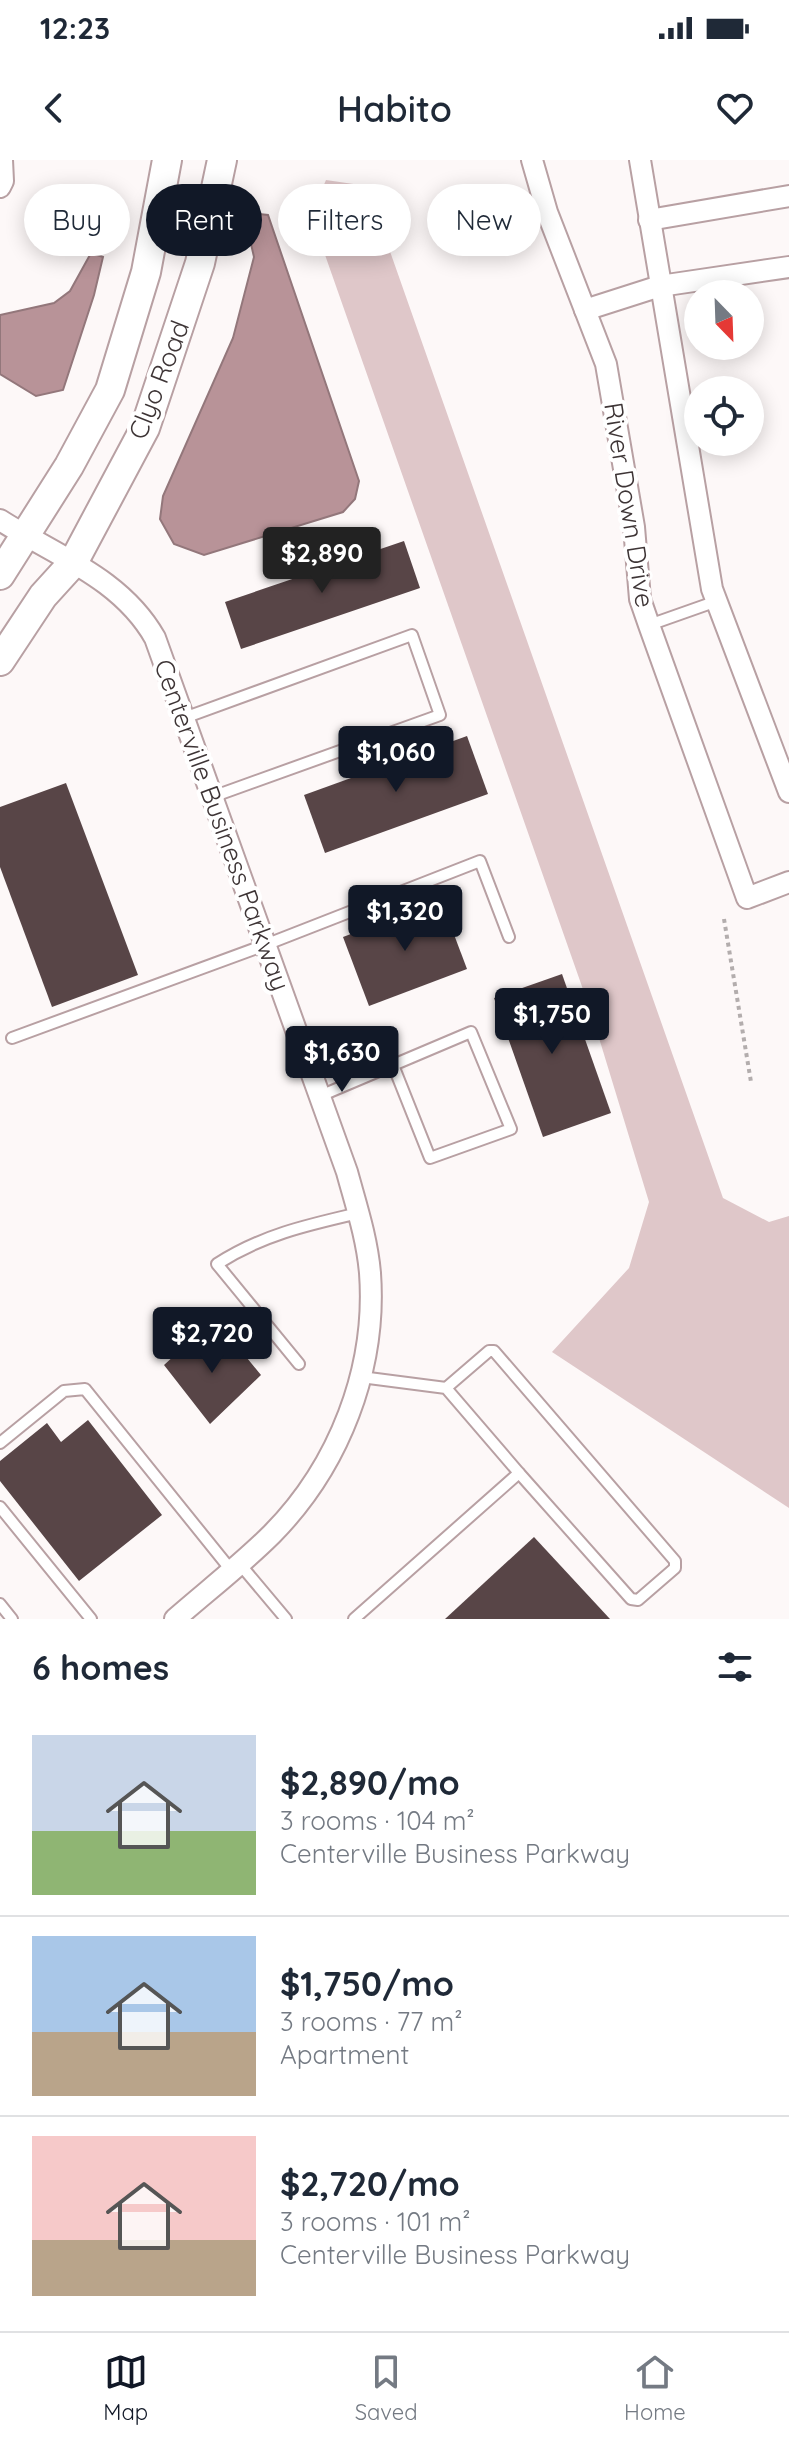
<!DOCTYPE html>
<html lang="en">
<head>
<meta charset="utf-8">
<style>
	body { margin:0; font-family:Quicksand,sans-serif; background:#f6f6f7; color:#1f2937; height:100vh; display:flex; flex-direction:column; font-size:30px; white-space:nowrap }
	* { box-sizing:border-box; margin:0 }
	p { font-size:26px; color:#747a83 }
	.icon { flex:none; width:44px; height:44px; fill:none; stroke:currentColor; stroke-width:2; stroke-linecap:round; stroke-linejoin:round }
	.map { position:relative; height:1459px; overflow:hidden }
	.drawer { display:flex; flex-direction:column; background:#fff; flex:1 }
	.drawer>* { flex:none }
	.hud { position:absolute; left:24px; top:24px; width:742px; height:72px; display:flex; gap:16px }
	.needle { width:52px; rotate:157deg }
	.buttons { position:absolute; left:684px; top:120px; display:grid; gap:16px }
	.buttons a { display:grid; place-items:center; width:80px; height:80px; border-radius:50%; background:#fff; box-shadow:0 4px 20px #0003; font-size:40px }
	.price { position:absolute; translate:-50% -68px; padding:0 18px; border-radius:8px; background:#111827; color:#fff; font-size:26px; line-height:52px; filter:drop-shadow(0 2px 4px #0008) }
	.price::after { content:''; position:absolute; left:50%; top:48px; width:24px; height:18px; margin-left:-12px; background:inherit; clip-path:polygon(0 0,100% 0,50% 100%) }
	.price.selected { background:#222; color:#fff }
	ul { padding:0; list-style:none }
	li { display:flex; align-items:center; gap:24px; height:200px; padding:0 32px }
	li+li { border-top:2px solid #e0e1e3 }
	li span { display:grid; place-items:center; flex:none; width:224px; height:160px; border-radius:0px; color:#555 }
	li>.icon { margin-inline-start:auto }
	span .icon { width:96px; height:96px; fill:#fffc; stroke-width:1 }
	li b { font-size:34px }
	h2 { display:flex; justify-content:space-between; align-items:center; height:96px; padding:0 32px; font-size:34px }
	.tag { padding:0 28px; border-radius:36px; background:#fff; box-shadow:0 4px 20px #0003; font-size:28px; line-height:72px }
	.tag.selected { background:#111827; color:#fff }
	.status { display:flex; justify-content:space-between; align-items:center; height:56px; padding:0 40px; background:#fff; direction:ltr }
	.status svg { height:22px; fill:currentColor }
	header { display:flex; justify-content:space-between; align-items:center; height:104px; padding:0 32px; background:#fff; font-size:36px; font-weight:600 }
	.tabs { display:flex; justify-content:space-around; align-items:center; height:112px; border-top:2px solid #e0e1e3; background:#fff; font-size:22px; color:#747a83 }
	.tabs a { display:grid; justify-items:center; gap:4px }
	.tabs .selected { color:#111827 }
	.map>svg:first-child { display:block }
</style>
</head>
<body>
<div class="status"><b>12:23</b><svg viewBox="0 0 49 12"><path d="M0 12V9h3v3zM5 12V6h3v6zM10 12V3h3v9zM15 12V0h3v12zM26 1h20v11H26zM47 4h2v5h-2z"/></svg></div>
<header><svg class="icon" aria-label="back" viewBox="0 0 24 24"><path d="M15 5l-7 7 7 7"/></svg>Habito<svg class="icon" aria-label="heart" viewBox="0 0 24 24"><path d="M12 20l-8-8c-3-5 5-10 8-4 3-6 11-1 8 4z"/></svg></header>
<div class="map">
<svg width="789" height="1459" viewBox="0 0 789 1459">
	<rect width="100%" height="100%" fill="#fdf8f8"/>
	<polygon fill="#dfc7c9" points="326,20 367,26 723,1038 769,1062 789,1056 789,1348 552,1192 629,1108 649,1042 592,855 311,55"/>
	<g fill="#b89398" stroke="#93777b" stroke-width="2">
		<polygon points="250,53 268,55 359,321 355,339 343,352 204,395 174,384 160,359 163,336 233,178 254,97 248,71"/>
		<polygon points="91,93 103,97 94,135 63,230 36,236 0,214 0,155 54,143 70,131"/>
	</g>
	<g fill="#584547">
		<polygon points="404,381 420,428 241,489 225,442"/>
		<polygon points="467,576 488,634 325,693 304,635"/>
		<polygon points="66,623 138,815 52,847 0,707 0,647"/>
		<polygon points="441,740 467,809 369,846 343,777"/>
		<polygon points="562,814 611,953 543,977 494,838"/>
		<polygon points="198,1174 211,1188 229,1176 261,1215 210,1264 164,1205"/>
		<polygon points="88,1260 162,1355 79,1421 0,1321 0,1301 47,1263 61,1282"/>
		<polygon points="534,1377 610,1459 445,1459"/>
	</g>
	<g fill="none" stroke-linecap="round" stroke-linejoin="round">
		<g stroke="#b8a0a3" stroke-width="14">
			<g id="lane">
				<polyline points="649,465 717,441"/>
				<polyline points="184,558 412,475 440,555 212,637"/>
				<polyline points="12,878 265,785 480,701 509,777"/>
				<polyline points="320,936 471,872 511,969 430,998 393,905"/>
				<path d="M299 1204 217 1104C262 1075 307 1065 359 1053"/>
				<polyline points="446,1228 489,1191 494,1191 675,1401 675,1408 638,1440 631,1439 519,1313"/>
				<polyline points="0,1283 64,1231 85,1229 231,1410"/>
				<polyline points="0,1347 91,1459"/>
				<polyline points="239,1403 286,1459"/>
				<polyline points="0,1444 12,1459"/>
				<polyline points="354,1459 519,1313 446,1228 361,1217"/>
			</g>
		</g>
		<g stroke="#b8a0a3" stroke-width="24">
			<g id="street">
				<polyline points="532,0 547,52 606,204 634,367 640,439 649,465 747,738 789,722"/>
				<polyline points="640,0 712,429 789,632"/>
				<polyline points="0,27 3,21 2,0"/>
				<polyline points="649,60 789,36"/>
				<polyline points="585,150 660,126 789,107"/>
				<path d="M0 360C56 396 121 418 155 478L347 1012C356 1045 367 1078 370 1113 377 1209 339 1306 272 1374 242 1404 207 1431 175 1459"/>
			</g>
		</g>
		<g stroke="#b8a0a3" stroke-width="32">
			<g id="secondary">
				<polyline points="0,415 69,306 110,230 146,112 167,0"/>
				<polyline points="0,501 43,436 73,403 145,268 200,103 222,0"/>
			</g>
		</g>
		<polyline stroke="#b3adad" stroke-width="4" stroke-dasharray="4 4" stroke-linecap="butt" points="724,759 751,922"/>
		<use href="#lane" stroke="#fff" stroke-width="10"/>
		<use href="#street" stroke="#fff" stroke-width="20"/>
		<use href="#secondary" stroke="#fff" stroke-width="28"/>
	</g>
	<g text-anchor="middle" stroke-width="8" stroke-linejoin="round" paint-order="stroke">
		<g font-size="26" fill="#3e3536" stroke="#fff">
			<text transform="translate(159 220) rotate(-69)" y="9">Clyo Road</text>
			<text transform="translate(629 345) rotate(81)" y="9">River Down Drive</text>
			<text transform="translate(222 665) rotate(70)" y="9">Centerville Business Parkway</text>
		</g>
	</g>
</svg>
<div class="buttons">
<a><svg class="needle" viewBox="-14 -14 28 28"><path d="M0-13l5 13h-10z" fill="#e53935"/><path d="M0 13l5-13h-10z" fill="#747a83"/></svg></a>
<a><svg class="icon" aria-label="locate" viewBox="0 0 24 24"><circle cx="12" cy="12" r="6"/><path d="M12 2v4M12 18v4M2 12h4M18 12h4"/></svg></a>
</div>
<b class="price selected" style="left:322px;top:435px">$2,890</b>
<b class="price" style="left:396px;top:634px">$1,060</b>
<b class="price" style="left:405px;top:793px">$1,320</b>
<b class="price" style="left:552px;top:896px">$1,750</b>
<b class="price" style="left:342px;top:934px">$1,630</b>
<b class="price" style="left:212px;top:1215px">$2,720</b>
<div class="hud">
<a class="tag">Buy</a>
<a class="tag selected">Rent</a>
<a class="tag">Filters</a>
<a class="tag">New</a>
</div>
</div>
<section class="drawer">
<h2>6 homes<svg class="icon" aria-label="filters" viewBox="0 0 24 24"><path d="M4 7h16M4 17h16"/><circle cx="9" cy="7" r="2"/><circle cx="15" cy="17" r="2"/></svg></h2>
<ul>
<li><span style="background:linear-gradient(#c9d6e8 60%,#8fb573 0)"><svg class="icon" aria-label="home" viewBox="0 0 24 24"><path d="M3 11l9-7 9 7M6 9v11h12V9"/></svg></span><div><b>$2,890/mo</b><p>3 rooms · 104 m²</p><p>Centerville Business Parkway</p></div></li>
<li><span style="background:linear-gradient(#a9c7e8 60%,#b9a48a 0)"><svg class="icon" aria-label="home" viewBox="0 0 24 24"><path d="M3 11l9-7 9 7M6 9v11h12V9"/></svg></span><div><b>$1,750/mo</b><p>3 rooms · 77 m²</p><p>Apartment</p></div></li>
<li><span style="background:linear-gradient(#f6c9c9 65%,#b9a48a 0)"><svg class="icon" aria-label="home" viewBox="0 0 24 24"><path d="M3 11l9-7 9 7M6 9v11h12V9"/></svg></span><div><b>$2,720/mo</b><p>3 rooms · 101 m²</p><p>Centerville Business Parkway</p></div></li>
</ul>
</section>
<nav class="tabs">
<a class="selected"><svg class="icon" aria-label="map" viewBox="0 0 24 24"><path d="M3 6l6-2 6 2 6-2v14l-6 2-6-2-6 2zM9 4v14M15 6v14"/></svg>Map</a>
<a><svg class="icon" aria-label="saved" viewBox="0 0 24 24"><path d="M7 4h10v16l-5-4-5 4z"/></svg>Saved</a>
<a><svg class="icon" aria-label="home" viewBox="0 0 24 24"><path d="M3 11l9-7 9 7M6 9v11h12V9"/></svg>Home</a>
</nav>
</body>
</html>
